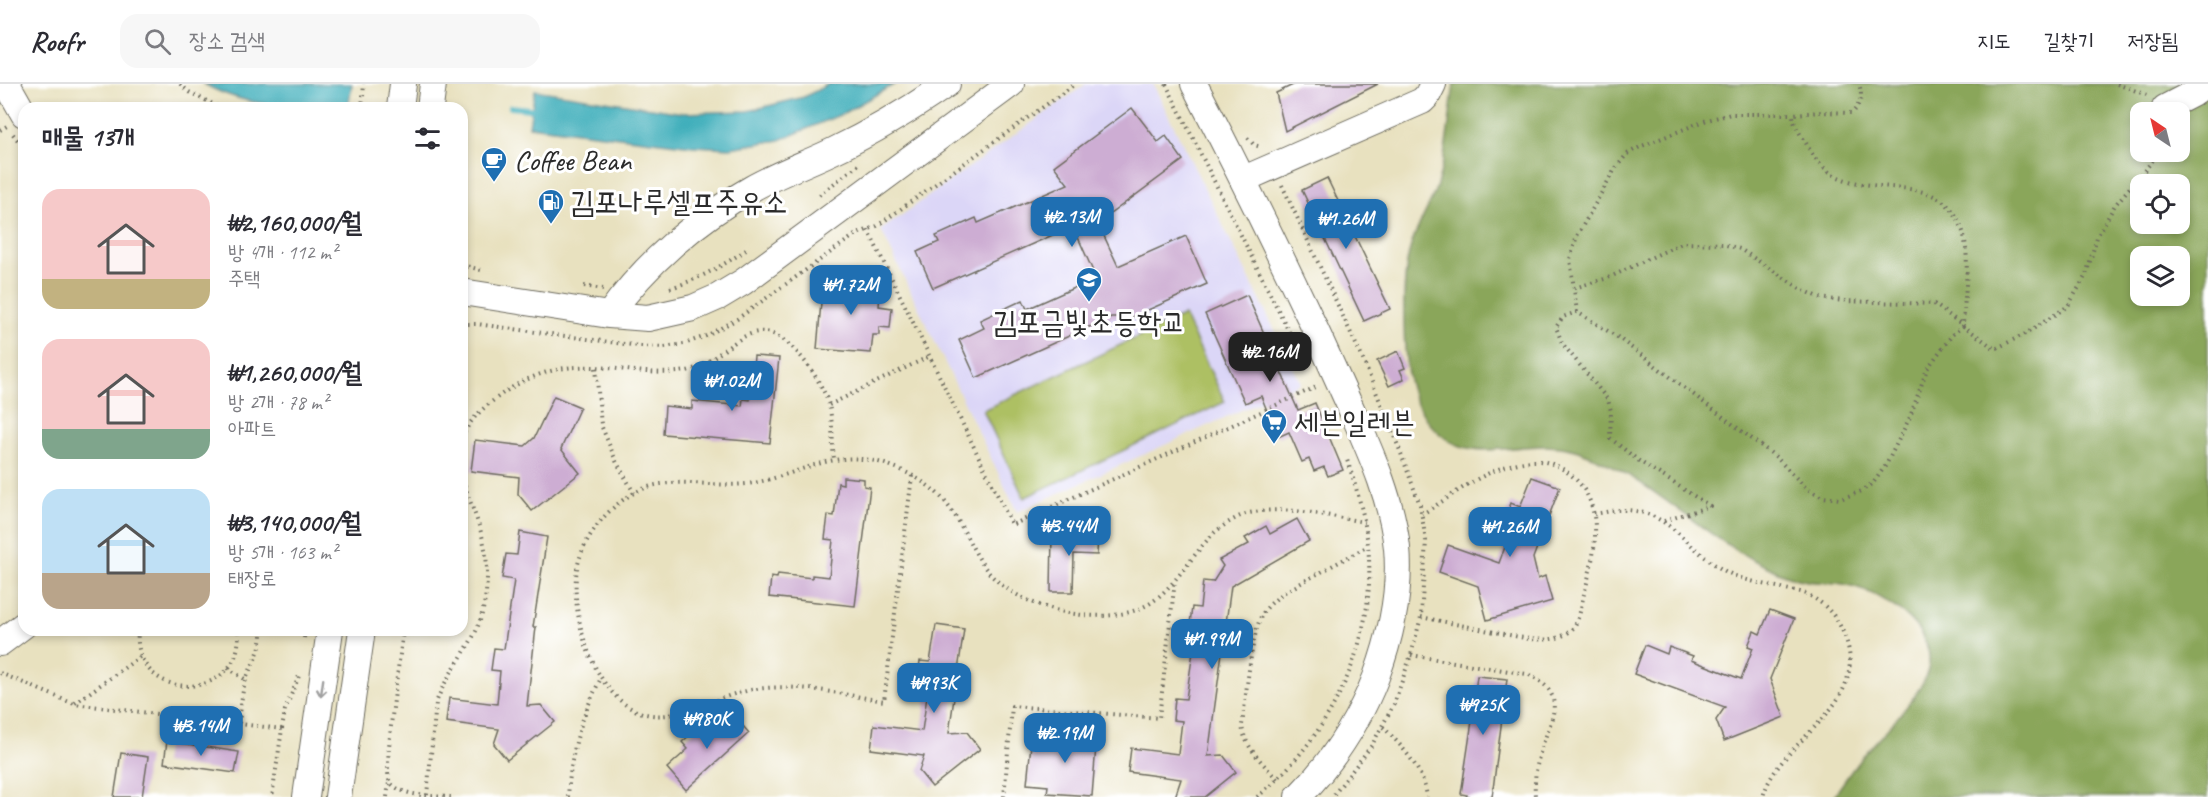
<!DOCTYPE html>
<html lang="ko">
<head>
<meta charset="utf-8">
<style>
	body { margin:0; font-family:Caveat,"Poor Story",sans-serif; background:#f7f7f7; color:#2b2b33; height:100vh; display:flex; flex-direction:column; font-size:22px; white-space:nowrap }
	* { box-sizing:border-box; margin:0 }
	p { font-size:20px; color:#7c7c81 }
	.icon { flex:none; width:33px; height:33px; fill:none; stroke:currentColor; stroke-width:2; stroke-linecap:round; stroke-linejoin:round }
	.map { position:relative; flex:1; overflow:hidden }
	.side { position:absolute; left:18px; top:18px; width:450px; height:534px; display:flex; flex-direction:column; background:#fff; border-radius:18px; box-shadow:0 3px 9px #0003 }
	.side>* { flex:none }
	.needle { width:39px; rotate:325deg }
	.tools { position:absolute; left:2130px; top:18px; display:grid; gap:12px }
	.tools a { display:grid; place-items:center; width:60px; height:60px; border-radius:12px; background:#fff; box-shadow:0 3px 9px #0003; font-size:30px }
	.price { position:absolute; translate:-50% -51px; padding:0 14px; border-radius:12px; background:#1f6fb2; color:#fff; font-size:20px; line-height:39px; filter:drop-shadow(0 2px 3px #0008) }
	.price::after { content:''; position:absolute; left:50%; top:36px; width:18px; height:14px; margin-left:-9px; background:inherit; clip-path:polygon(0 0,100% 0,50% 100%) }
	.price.active { background:#222; color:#fff }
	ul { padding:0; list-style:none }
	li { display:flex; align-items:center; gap:18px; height:150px; padding:0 24px }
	li span { display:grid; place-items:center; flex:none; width:168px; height:120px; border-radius:18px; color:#555 }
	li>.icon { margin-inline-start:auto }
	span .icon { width:72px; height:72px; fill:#fffc; stroke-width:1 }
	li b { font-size:26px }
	h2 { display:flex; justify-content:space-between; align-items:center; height:72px; padding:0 24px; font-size:26px }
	header { display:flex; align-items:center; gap:36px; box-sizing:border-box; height:84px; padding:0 30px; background:#fff; border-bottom:2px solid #e1e1e2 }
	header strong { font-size:28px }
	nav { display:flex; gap:33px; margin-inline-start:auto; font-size:21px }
	.search { width:420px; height:54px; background:#f7f7f7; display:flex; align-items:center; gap:15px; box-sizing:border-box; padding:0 21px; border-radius:18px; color:#7c7c81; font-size:22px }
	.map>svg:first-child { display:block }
</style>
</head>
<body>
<header>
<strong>Roofr</strong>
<div class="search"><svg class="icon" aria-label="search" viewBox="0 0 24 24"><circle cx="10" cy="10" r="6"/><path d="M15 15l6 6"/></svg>장소 검색</div>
<nav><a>지도</a><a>길찾기</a><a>저장됨</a></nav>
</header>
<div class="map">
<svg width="2208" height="713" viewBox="0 0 2208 713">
	<rect width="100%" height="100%" fill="#fff"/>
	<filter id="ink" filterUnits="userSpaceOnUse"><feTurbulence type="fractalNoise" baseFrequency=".0167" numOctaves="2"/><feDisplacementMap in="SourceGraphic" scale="12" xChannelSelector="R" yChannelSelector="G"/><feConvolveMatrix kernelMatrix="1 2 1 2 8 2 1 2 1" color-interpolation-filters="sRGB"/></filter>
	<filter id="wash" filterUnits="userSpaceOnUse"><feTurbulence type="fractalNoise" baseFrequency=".008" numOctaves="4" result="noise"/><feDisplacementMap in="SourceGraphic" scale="24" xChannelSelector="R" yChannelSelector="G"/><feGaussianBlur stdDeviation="1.35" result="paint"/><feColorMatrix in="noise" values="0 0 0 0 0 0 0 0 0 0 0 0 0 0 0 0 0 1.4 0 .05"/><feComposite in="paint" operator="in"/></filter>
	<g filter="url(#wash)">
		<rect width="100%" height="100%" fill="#e8e1bf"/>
		<polygon fill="#dbd6f7" points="1086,0 1153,0 1301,299 1017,428 881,146"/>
		<polygon fill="#adc064" stroke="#6c7648" stroke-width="1.5" points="1184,231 1225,318 1024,414 983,326"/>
		<path fill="#8aa65a" stroke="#5a6842" stroke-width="1.5" fill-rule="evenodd" d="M1454 0H2208V713H1833C1842 701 1850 688 1859 677 1878 653 1927 609 1929 579 1931 557 1914 537 1897 525 1883 515 1863 504 1847 501 1833 497 1817 500 1803 496 1793 494 1781 490 1772 485 1702 455 1651 392 1578 367 1516 347 1458 400 1416 318 1401 288 1401 196 1410 165 1416 143 1429 125 1436 104 1447 71 1449 34 1454 0ZM2140 28H2180V68H2140ZM2140 100H2180V140H2140ZM2140 172H2180V212H2140Z"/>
		<g fill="#40afbb" stroke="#366d73" stroke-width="1.5">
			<path d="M204 0H352L348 24C299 24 249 25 204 0Z"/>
			<polygon points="829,0 895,0 842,30 780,56 730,64 693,62 529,42 535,6 683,29 748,27 804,13"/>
		</g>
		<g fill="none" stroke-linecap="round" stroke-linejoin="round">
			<polyline stroke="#40afbb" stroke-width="6" points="511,23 538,26"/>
		</g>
		<g id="blocks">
			<g fill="#cdadd3">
				<polygon points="1295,0 1378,0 1285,47 1276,9"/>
				<polygon points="1132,24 1158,58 1166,52 1183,76 1098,139 1118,182 1186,152 1207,200 1132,233 1111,233 976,294 959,256 984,244 980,236 1023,216 1027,225 1096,194 1073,142 933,204 917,168 939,158 936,152 976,134 978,139 1068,100 1054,82"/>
				<polygon points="1327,94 1390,225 1364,237 1302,106"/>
				<polygon points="823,195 881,200 879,222 892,224 890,244 879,243 879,251 873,251 871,269 817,265"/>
				<polygon points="1247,211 1298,326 1315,319 1343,386 1328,392 1324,383 1314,387 1309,375 1302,378 1289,348 1278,353 1261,312 1245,319 1205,230"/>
				<polygon points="1398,267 1405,284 1400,286 1404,295 1389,302 1377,277"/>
				<polygon points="754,272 779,274 770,359 663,350 665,322 692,325 692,317 742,322 743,315 750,316"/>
				<polygon points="554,312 580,323 561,365 580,389 532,427 518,410 519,393 471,387 475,356 525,362 534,354"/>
				<polygon points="843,393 864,395 864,402 870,403 855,522 769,513 771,493 777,494 778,490 812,494 812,491 829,493 833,456 825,455 828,431 834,432 838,399 843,400"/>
				<polygon points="1532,393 1560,403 1533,474 1538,495 1545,492 1552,517 1487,536 1478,502 1439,488 1448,461 1499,479 1511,447 1502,443 1511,419 1520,423"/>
				<polygon points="1297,435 1309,457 1231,502 1208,672 1223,671 1236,688 1205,713 1175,713 1181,695 1128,688 1131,664 1178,670 1182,637 1173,636 1175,614 1186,615 1197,541 1190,540 1192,523 1200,524 1203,497 1213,498 1223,482 1219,476 1249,460 1245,454 1266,442 1270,450"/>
				<polygon points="520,448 547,453 533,543 536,543 527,622 541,621 555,638 507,676 494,660 499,645 446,638 449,614 497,620 500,587 491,586 494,564 504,565 514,496 502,494 506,470 517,471"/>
				<polygon points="1052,448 1098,450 1097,471 1074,470 1073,508 1051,508"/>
				<polygon points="1770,526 1794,535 1770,595 1784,633 1724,657 1716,636 1725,623 1634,590 1645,561 1667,570 1669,563 1693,572 1691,576 1741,595 1753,564 1748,562 1754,547 1760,550"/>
				<polygon points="936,541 964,545 949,649 967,648 980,665 932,703 919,687 924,672 871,665 874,641 922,647 928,605 916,604 920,577 930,578"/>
				<polygon points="1477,592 1507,595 1492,713 1466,713 1467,711 1461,710 1472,637 1461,636 1464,615 1474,616"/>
				<polygon points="731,628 749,649 686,706 667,684 688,665 682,658 701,641 708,649"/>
				<polygon points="1053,647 1097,650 1092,712 1047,709 1048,702 1027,700 1031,660 1052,662"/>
				<polygon points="167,657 239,668 235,689 164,679"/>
				<polygon points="121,669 148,673 142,713 114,713"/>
			</g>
		</g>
	</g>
	<g filter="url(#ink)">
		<use href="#blocks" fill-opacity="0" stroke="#6d6b5f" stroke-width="1.5"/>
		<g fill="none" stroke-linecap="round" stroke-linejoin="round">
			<g stroke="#6d6b5f" stroke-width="28">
				<g id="minor">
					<polyline points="7,0 24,30"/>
					<path d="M1194 0C1234 77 1272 154 1309 232 1324 264 1339 298 1354 331 1373 374 1392 417 1397 464 1401 508 1391 552 1376 593 1358 639 1333 678 1298 713"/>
					<polyline points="400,24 403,0"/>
					<polyline points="430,24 433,0"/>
					<polyline points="2165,24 2192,10 2205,0"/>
					<polyline points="1244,95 1422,17 1427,12 1433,0"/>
					<polyline points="462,208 609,231 648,234 693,224 718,213 743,198 1011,0"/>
					<path d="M609 231C645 180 696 136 751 105 777 90 806 80 833 67 873 48 911 25 947 0"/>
					<polyline points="0,559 24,541"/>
					<polyline points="306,713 330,546"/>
					<polyline points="338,713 362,546"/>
				</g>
			</g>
			<g stroke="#6d6b5f" stroke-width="4" stroke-dasharray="1.5 4.5" stroke-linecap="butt">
				<polyline points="180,0 189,8 221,24"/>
				<polyline points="1166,0 1291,252"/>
				<polyline points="2117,0 2147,11"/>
				<polyline points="362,24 364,0"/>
				<polyline points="0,46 7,42"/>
				<polyline points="13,50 24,64"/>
				<polyline points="1248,54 1254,61 1261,63"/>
				<polyline points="1282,101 1361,271 1399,364 1420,421 1426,457 1421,533 1411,571 1394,620 1372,661 1332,713"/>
				<polyline points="819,111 858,81"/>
				<polyline points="868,146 1012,441 1316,303"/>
				<polyline points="462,181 481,186"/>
				<polyline points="584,202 603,205"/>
				<path d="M670 204C698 196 722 182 746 166"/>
				<polyline points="1574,204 1608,194 1682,159 1723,160 1740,165 1801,205 1821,214 1843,217 1934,220 1995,265 2027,249 2068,222 2086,191 2097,153 2115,121 2160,68"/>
				<polyline points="1577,228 1570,175 1577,152 1615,85 1627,70 1642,62 1707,36 1731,30 1793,30"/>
				<polyline points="462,240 477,240 639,262 664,263 684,260 706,252 737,235 855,151 877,142 1075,0"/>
				<polyline points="596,284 601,341 616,377 634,409"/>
				<polyline points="829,321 930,272"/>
				<path d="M462 354C469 336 483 324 498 313 520 296 549 284 577 283 613 281 649 293 686 287 715 282 742 240 770 249 794 256 822 297 829 321 833 337 832 358 834 375"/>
				<path d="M912 392 884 617C839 610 791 597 746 607 707 615 665 648 626 621 590 596 570 527 577 485 584 446 622 405 661 400 689 396 718 403 746 400 801 393 833 360 891 382 913 390 936 404 949 423 965 444 973 470 990 490 1023 527 1109 547 1152 518 1176 501 1194 468 1216 447 1226 440 1237 432 1249 429 1286 421 1328 432 1364 438"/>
				<path d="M1594 430C1603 429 1612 426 1621 426 1670 425 1687 466 1725 487 1743 497 1765 500 1786 505 1793 507 1802 507 1808 511 1825 519 1837 533 1844 550 1874 624 1778 654 1763 713"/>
				<path d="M1664 437 1710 422 1639 377 1610 354 1611 327 1608 316 1562 259 1556 243 1563 233 1577 228 1616 252 1776 373 1807 405 1823 413 1840 415 1862 407 1874 398 1886 381 1910 333 1927 285 1952 251 1963 242C1964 211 1973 166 1959 137 1936 90 1878 112 1836 92 1823 86 1812 71 1806 59 1800 49 1793 41 1793 30L1821 28 1852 29C1861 19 1863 13 1859 0"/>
				<path d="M1421 533 1529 555C1542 556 1557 557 1569 548 1579 541 1581 522 1584 510 1595 470 1607 421 1571 391 1560 382 1547 376 1533 377 1489 380 1458 409 1422 430"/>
				<path d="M138 546C131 622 247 619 238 546"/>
				<path d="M403 546C401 568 382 687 390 698 401 713 434 712 451 713"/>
				<polyline points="304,554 305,546"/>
				<path d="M1411 571 1527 590C1538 595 1550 602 1553 615 1557 631 1545 651 1541 666 1536 681 1534 697 1535 713"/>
				<polyline points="228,584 246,596"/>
				<polyline points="0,589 74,620 282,645 272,713"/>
				<polyline points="75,619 141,572"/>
				<path d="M239 639C241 626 241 609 246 596 252 579 263 565 262 546"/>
				<path d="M1383 643C1402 662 1424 686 1427 713"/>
				<polyline points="282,645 285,626 299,592"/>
				<path d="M1277 695C1263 679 1244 663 1242 641 1246 615 1251 548 1263 529 1268 521 1276 515 1283 509L1368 462"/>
				<path d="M427 711 436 619C445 593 464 572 476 547 487 522 490 487 484 460 479 436 467 414 462 390"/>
				<polyline points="387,713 389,698"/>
				<path d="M568 713C571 666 580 636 601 594"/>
				<polyline points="1004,713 1012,622 1159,634 1175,496"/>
				<path d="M1257 713C1330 653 1378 558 1368 462 1365 432 1356 402 1346 373"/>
			</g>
			<use href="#minor" stroke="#fff" stroke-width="26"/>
		</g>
		<defs><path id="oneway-shaft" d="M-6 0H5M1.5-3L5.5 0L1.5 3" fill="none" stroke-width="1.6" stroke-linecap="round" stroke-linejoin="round" transform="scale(1.5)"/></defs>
		<use stroke="#a0a0a0" href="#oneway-shaft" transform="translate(322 604) rotate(98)"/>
	</g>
	<defs>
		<g id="cafe-pin" transform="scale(1.35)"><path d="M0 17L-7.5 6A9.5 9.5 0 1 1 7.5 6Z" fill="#1f6fb2" stroke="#fff"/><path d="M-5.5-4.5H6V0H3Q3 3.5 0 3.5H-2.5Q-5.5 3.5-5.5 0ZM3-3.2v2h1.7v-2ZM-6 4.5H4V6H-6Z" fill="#fff"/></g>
		<g id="fuel-pin" transform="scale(1.35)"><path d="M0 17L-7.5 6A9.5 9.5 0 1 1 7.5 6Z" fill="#1f6fb2" stroke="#fff"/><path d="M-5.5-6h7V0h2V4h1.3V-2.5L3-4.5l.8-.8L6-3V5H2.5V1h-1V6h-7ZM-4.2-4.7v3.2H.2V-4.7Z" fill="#fff"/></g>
		<g id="school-pin" transform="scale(1.35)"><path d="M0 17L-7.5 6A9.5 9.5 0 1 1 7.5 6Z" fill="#1f6fb2" stroke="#fff"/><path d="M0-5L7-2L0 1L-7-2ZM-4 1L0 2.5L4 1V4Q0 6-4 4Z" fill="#fff"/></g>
		<g id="supermarket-pin" transform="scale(1.35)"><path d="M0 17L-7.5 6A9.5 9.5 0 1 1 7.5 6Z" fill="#1f6fb2" stroke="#fff"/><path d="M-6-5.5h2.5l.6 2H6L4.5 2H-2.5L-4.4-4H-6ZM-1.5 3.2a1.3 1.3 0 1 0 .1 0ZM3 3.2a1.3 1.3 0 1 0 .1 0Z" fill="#fff"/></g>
	</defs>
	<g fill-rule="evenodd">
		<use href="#cafe-pin" x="494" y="76"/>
		<use href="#fuel-pin" x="551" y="118"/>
		<use href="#school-pin" x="1089" y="196"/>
		<use href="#supermarket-pin" x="1274" y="338"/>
	</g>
	<g text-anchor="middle" stroke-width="6" stroke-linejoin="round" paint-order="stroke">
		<g font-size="30" fill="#2b2b2b" stroke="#fff" text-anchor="start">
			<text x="514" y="86">Coffee Bean</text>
			<text x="570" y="128">김포나루셀프주유소</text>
			<text x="1089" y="248" text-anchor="middle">김포금빛초등학교</text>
			<text x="1294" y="348">세븐일레븐</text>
		</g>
	</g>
</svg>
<div class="tools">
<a><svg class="needle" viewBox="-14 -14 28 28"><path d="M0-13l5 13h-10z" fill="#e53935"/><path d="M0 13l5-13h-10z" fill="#7c7c81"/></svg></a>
<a><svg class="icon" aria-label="locate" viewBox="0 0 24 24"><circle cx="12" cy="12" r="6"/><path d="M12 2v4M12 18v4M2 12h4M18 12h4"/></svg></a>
<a><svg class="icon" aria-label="layers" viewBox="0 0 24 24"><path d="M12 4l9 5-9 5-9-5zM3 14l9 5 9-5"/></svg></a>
</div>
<b class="price" style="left:1072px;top:164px">₩2.13M</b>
<b class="price" style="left:1346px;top:166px">₩1.26M</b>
<b class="price" style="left:851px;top:232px">₩1.72M</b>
<b class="price active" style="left:1270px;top:299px">₩2.16M</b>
<b class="price" style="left:732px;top:328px">₩1.02M</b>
<b class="price" style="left:1069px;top:473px">₩3.44M</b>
<b class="price" style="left:1510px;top:474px">₩1.26M</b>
<b class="price" style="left:1212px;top:586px">₩1.99M</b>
<b class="price" style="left:934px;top:630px">₩993K</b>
<b class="price" style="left:1483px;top:652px">₩925K</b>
<b class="price" style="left:707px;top:666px">₩980K</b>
<b class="price" style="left:201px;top:673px">₩3.14M</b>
<b class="price" style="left:1065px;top:680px">₩2.19M</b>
<section class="side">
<h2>매물 13개<svg class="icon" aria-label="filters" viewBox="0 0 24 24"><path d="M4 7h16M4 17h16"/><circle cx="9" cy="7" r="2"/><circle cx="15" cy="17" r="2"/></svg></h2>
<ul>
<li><span style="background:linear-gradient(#f6c9c9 75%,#c2b280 0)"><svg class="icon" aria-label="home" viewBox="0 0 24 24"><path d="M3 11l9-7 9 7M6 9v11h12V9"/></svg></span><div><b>₩2,160,000/월</b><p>방 4개 · 112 m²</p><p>주택</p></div></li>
<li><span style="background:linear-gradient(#f6c9c9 75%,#7fa58c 0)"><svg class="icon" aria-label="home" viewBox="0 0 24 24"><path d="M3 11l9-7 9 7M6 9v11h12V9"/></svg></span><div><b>₩1,260,000/월</b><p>방 2개 · 78 m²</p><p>아파트</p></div></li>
<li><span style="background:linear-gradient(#bfe0f5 70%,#b9a48a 0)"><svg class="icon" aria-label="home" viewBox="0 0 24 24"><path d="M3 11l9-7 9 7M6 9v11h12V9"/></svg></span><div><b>₩3,140,000/월</b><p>방 5개 · 163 m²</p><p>태장로</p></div></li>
</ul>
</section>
</div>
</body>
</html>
